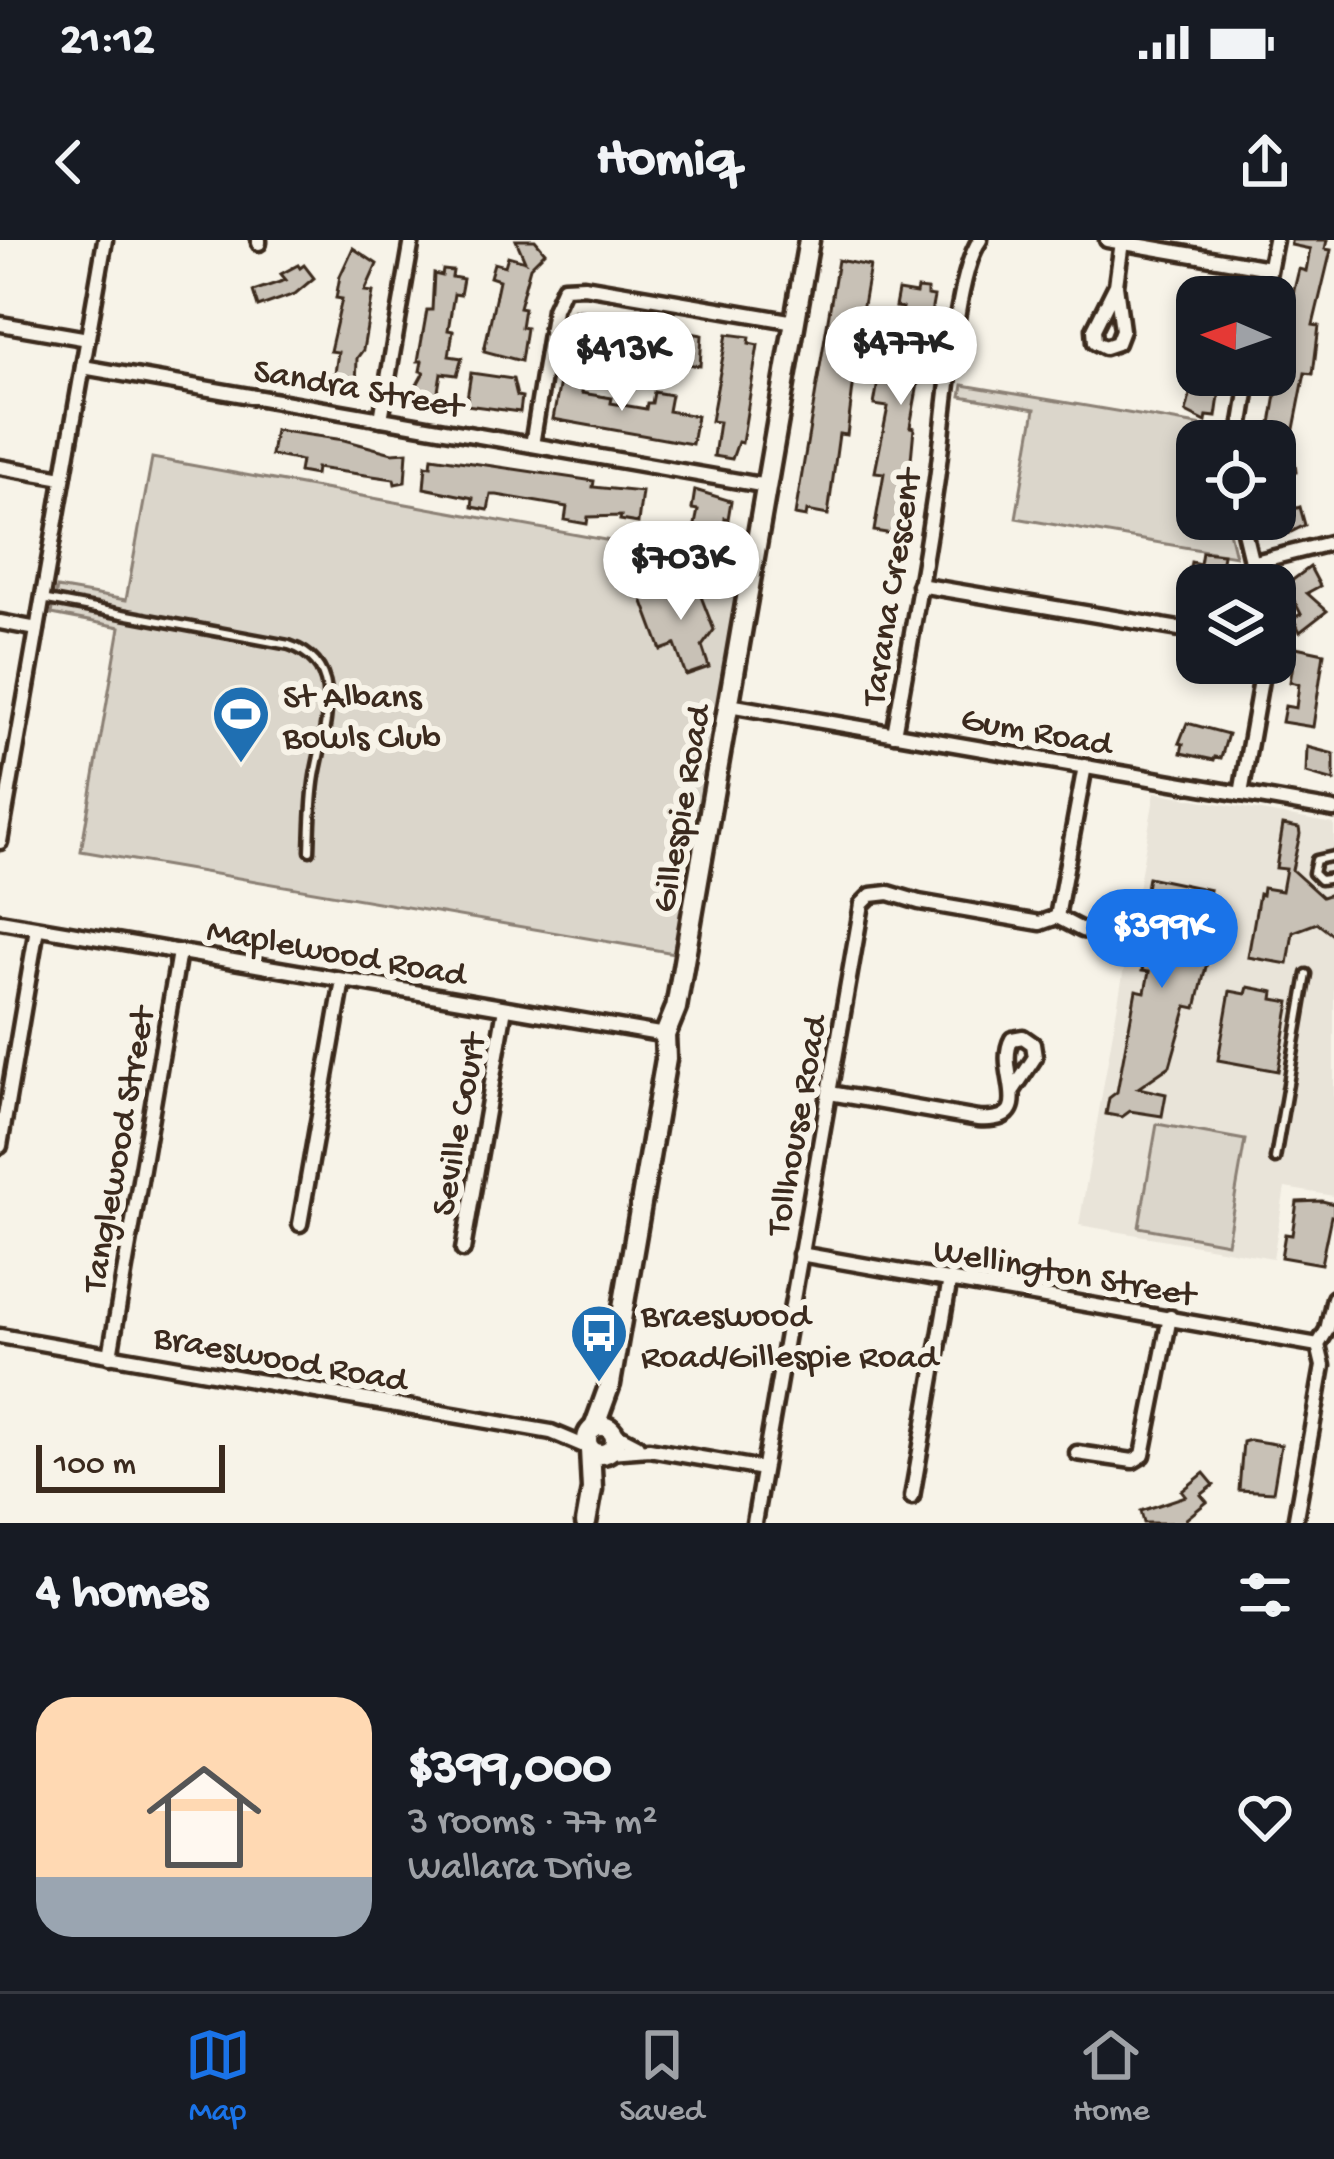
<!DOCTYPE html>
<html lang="en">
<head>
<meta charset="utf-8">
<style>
	body { margin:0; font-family:"Gochi Hand",sans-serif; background:#242831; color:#f1f3f6; height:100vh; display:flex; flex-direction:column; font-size:45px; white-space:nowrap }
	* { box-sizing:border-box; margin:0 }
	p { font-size:39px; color:#9ea1a6 }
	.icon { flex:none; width:66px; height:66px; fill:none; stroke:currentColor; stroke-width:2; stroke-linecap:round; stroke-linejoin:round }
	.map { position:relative; height:1283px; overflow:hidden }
	.side { display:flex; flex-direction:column; background:#171b24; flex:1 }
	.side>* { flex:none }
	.needle { width:78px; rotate:272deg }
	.controls { position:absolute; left:1176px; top:36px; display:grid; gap:24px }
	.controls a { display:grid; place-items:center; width:120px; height:120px; border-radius:24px; background:#171b24; box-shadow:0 6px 18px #0003; font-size:60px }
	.scale { position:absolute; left:36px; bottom:30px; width:189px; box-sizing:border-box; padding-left:12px; border:6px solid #3b2a1e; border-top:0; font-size:33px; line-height:42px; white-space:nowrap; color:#3b2a1e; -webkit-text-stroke:9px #f7f3e8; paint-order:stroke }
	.price { position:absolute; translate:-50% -102px; padding:0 27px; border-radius:42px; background:#fff; color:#222; font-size:39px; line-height:78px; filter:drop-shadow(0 3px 6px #0008) }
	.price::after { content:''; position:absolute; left:50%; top:72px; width:36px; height:27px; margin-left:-18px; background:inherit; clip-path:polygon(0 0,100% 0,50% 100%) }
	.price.on { background:#1a73e8; color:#fff }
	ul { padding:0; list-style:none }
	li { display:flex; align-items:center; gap:36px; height:300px; padding:0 36px }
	li span { display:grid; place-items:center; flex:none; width:336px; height:240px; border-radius:36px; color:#555 }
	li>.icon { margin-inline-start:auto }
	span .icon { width:144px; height:144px; fill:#fffc; stroke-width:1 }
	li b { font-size:51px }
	h2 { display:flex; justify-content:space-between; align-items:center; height:144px; padding:0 36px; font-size:51px }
	.status { display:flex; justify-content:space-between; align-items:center; height:84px; padding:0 60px; background:#171b24; direction:ltr }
	.status svg { height:33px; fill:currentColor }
	header { display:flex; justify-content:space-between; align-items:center; height:156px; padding:0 36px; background:#171b24; font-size:54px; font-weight:700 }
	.dock { display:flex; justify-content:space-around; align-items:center; height:168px; border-top:3px solid #363941; background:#171b24; font-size:33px; color:#9ea1a6 }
	.dock a { display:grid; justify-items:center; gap:6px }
	.dock .on { color:#1a73e8 }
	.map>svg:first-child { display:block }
</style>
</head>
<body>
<div class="status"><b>21:12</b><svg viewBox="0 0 49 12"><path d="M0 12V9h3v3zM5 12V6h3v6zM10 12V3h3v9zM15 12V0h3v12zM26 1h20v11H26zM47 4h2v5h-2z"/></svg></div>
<header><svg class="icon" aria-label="back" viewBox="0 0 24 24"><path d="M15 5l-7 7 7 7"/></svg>Homiq<svg class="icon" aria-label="share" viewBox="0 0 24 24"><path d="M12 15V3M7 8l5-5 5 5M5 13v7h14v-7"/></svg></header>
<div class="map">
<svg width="1334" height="1283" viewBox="0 0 1334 1283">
	<rect width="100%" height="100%" fill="#f7f3e8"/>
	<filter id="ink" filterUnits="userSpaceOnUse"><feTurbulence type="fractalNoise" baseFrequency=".00833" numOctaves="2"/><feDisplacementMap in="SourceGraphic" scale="24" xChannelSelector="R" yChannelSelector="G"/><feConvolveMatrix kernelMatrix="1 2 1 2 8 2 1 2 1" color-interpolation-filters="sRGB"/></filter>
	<g filter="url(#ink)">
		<polygon fill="#e9e4d9" points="1155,552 1334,584 1334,956 1285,948 1273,1018 1079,985"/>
		<g fill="#dbd6cb" stroke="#8b8074" stroke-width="3">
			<polygon points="963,145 1227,190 1225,201 1197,201 1197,279 1226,279 1235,316 1016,278 1035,169 961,156"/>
			<polygon points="152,218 743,325 674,713 81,611 120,387 52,374 57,348 126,360"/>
			<polygon points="1157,884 1245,900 1227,1003 1139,987"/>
		</g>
		<g fill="#c8c1b6" stroke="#3b2a1e" stroke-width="3">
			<polygon points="516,0 535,0 545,12 530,27 519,67 524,68 521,87 526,88 521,121 484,111 499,40 490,37 494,23 505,26 508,16 525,21"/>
			<polygon points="1291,0 1327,0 1325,9 1331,10 1313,85 1319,86 1313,134 1305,133 1292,199 1269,195 1277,149 1285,151 1289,128 1283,126 1294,50 1299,29 1306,31 1310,9 1291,5"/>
			<polygon points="353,8 377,24 365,51 373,52 363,110 357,118 356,147 327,152 323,136 335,133 338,112 330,111 342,59 336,58 340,36"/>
			<polygon points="838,20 870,26 859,88 865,89 862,108 858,107 847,195 839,194 828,275 807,271 806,277 795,275"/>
			<polygon points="298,25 300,28 304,25 314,38 295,54 258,67 253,51 286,40 281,34"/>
			<polygon points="443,30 453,31 452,37 463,39 460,55 454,54 448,90 453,91 449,116 462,118 457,135 441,133 438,151 446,155 438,169 412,154 424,132 420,131 422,121 418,121 427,70 432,70 434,34 442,36"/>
			<polygon points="917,49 927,50 927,56 934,57 910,187 914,188 909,241 899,295 874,291 884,233 875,232 888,167 874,165 879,136 889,137 895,110 902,68 895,67 898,51 916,54"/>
			<polygon points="575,70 624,72 623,81 702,95 700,126 680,123 681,119 609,108 606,123 583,119 584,114 575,113 578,95 572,90"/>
			<polygon points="727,94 750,97 749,103 758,105 742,203 738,202 732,219 714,216 719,182 711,181"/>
			<polygon points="471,133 513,139 517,156 522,157 520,172 466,165"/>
			<polygon points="1195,135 1212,135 1211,140 1221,142 1216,177 1207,176 1206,182 1186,172"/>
			<polygon points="561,136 584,138 582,153 612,158 611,163 646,169 647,163 652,163 654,152 671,155 668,171 697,176 692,204 553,179"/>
			<polygon points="275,190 344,200 392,213 407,212 405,242 395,244 394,239 316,228 315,235 299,232 301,221 271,215"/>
			<polygon points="1275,207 1279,207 1281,217 1294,215 1296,232 1285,234 1294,269 1300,267 1305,285 1283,296 1281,289 1273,291 1270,281 1275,279"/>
			<polygon points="432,217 594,241 593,247 642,252 638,283 620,280 621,276 588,277 587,284 565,280 567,267 497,255 491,255 488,270 472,267 473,258 424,248 426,225 431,226"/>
			<polygon points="695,250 731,261 728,279 725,278 722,317 699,313 700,306 691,304 698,270 692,269"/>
			<polygon points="1202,312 1223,314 1221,327 1234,328 1233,343 1188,338 1191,322 1200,324"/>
			<polygon points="1310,327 1320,346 1307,353 1327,371 1300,392 1293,378 1301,374 1286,345"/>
			<polygon points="693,336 714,390 702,406 709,427 686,435 675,405 661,410 642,359"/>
			<polygon points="1296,407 1324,413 1313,487 1282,482 1285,466 1296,468 1299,444 1290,442"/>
			<polygon points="1187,483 1228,494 1221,518 1215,517 1214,520 1181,513 1183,504 1179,503"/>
			<polygon points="1307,507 1334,514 1334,541 1306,533"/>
			<polygon points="1283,585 1299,588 1300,594 1292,630 1322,657 1334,653 1334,696 1317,683 1293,692 1288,724 1248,717 1259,654 1262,655 1263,648 1282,651 1286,629 1276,628"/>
			<polygon points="1148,637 1210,650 1199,700 1206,702 1205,710 1210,710 1196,768 1187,766 1170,826 1138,848 1166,854 1162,876 1130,871 1122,877 1106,874 1109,858 1117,852 1136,750 1145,752 1149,732 1142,731 1146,706 1140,705 1148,661 1144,660"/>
			<polygon points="1248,747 1274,752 1273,759 1290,762 1278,831 1218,820 1230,751 1246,754"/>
			<polygon points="1322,961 1334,964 1334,977 1331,976 1321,1024 1281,1017 1285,994 1292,995 1297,962"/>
			<polygon points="1250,1200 1281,1205 1273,1252 1239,1250 1243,1202"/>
			<polygon points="1204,1233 1214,1245 1201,1255 1207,1262 1186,1279 1187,1283 1144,1283 1141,1271 1186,1256 1182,1251"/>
		</g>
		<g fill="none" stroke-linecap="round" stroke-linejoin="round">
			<g stroke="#3b2a1e" stroke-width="15">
				<g id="lane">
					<path d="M42 359 289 405C349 425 323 490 315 536 311 560 311 586 310 611"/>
					<polyline points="1334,616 1316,620 1313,633 1320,640 1334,638"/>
					<polyline points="1275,919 1307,734"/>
				</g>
			</g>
			<g stroke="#3b2a1e" stroke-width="21">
				<g id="street">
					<polyline points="1107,0 1269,28"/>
					<polyline points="259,3 259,0"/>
					<polyline points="1116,45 1122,90 1117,103 1105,107 1095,102 1094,89 1116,45 1122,2"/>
					<polyline points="1264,57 1275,0"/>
					<polyline points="1,84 88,99"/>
					<polyline points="83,127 767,246"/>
					<polyline points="381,179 412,0"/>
					<polyline points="1239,201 1250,135"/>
					<polyline points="532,205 554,69 564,47 584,46 795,82"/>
					<polyline points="0,227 63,238"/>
					<polyline points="1241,279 1257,345"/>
					<polyline points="1251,323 1334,302"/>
					<polyline points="919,345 1197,392"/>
					<polyline points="0,382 37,389"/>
					<polyline points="729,465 1334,570"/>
					<path d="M894 494C909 411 924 329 936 246 944 195 954 35 980 0"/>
					<polyline points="1241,554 1264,423"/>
					<polyline points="0,602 105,0"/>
					<polyline points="1057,677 1085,526"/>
					<polyline points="0,681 665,795"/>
					<path d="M830 853 978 879C1042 883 994 831 1012 799L1023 797 1033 804 1035 817 1014 849"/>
					<polyline points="0,906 37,688"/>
					<polyline points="300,984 343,740"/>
					<polyline points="463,1010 505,768"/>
					<polyline points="800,1014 1318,1105"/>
					<polyline points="0,1096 551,1192 589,1208"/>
					<polyline points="110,1116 179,712"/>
					<polyline points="612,1192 637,1205"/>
					<polyline points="609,1212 649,1209 763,1229"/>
					<polyline points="1077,1213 1133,1221 1143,1215 1170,1077"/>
					<polyline points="912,1257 950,1039"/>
					<polyline points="754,1283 862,664 871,655 889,653 919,662 1040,683 1057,677 1082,690 1128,699"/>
					<polyline points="1295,1283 1323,1126 1318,1105 1327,1090 1334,1058"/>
				</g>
			</g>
			<g stroke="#3b2a1e" stroke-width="27">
				<g id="secondary">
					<circle cx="601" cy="1200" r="14"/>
					<polyline points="594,1188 610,1144 666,819 665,795 676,768 809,0"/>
					<polyline points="586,1283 592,1249 590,1209"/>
				</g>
			</g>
			<use href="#lane" stroke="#f7f3e8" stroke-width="6"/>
			<use href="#street" stroke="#f7f3e8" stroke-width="12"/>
			<use href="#secondary" stroke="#f7f3e8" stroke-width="18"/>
		</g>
	</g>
	<defs>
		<g id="stadium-pin" transform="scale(3)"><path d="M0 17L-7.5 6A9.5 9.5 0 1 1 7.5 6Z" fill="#1f6fb2" stroke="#f7f3e8"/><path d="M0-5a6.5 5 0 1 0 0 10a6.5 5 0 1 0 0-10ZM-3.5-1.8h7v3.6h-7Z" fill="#fff"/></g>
		<g id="bus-pin" transform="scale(3)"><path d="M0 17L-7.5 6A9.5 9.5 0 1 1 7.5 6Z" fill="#1f6fb2" stroke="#f7f3e8"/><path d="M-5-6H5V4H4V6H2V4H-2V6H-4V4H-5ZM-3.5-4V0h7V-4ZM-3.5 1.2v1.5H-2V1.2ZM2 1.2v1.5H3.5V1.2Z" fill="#fff"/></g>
	</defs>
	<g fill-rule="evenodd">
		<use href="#stadium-pin" x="241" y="474"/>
		<use href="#bus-pin" x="599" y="1093"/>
	</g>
	<g text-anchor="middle" stroke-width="12" stroke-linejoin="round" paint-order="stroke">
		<g font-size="36" fill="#3b2a1e" stroke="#f7f3e8">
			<text transform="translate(359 145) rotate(10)" y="13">Sandra Street</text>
			<text transform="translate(888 347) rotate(-81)" y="13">Tarana Crescent</text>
			<text transform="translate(1037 488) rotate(10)" y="13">Gum Road</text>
			<text transform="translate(678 568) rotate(-80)" y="13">Gillespie Road</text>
			<text transform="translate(337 709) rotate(10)" y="13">Maplewood Road</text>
			<text transform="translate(455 884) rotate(-80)" y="13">Seville Court</text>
			<text transform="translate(793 885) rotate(-80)" y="13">Tollhouse Road</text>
			<text transform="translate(115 909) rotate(-80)" y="13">Tanglewood Street</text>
			<text transform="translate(1065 1029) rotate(10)" y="13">Wellington Street</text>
			<text transform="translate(281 1115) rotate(10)" y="13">Braeswood Road</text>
		</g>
		<g font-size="36" fill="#3b2a1e" stroke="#f7f3e8" text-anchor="start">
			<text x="283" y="466">St Albans<tspan x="283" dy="41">Bowls Club</tspan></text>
			<text x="641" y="1085">Braeswood<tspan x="641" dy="41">Road/Gillespie Road</tspan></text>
		</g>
	</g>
</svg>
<div class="controls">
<a><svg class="needle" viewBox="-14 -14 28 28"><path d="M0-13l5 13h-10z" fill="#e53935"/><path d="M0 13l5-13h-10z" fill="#9ea1a6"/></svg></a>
<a><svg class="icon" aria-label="locate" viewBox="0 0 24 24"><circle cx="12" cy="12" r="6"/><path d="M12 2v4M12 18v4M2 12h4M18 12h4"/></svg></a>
<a><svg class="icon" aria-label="layers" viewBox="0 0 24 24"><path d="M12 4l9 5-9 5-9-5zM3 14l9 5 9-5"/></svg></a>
</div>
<div class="scale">100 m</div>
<b class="price" style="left:901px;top:168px">$477K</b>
<b class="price" style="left:622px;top:174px">$413K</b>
<b class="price" style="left:681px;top:383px">$703K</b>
<b class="price on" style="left:1162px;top:751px">$399K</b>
</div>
<section class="side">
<h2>4 homes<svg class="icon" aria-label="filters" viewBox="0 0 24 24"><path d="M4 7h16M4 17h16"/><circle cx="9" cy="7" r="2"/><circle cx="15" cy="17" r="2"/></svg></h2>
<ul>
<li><span style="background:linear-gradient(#ffd9b3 75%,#9aa5b1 0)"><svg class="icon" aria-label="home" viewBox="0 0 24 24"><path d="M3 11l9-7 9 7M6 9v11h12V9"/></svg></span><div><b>$399,000</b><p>3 rooms · 77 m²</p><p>Wallara Drive</p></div><svg class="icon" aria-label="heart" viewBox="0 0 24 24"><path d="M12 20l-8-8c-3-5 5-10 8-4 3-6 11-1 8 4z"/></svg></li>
</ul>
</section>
<nav class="dock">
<a class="on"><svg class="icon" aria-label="map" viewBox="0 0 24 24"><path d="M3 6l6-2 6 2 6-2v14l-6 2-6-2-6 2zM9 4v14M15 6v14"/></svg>Map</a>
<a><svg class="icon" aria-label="saved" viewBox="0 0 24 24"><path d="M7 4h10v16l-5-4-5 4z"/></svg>Saved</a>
<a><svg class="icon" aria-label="home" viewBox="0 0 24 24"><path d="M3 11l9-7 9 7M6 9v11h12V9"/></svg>Home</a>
</nav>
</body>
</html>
